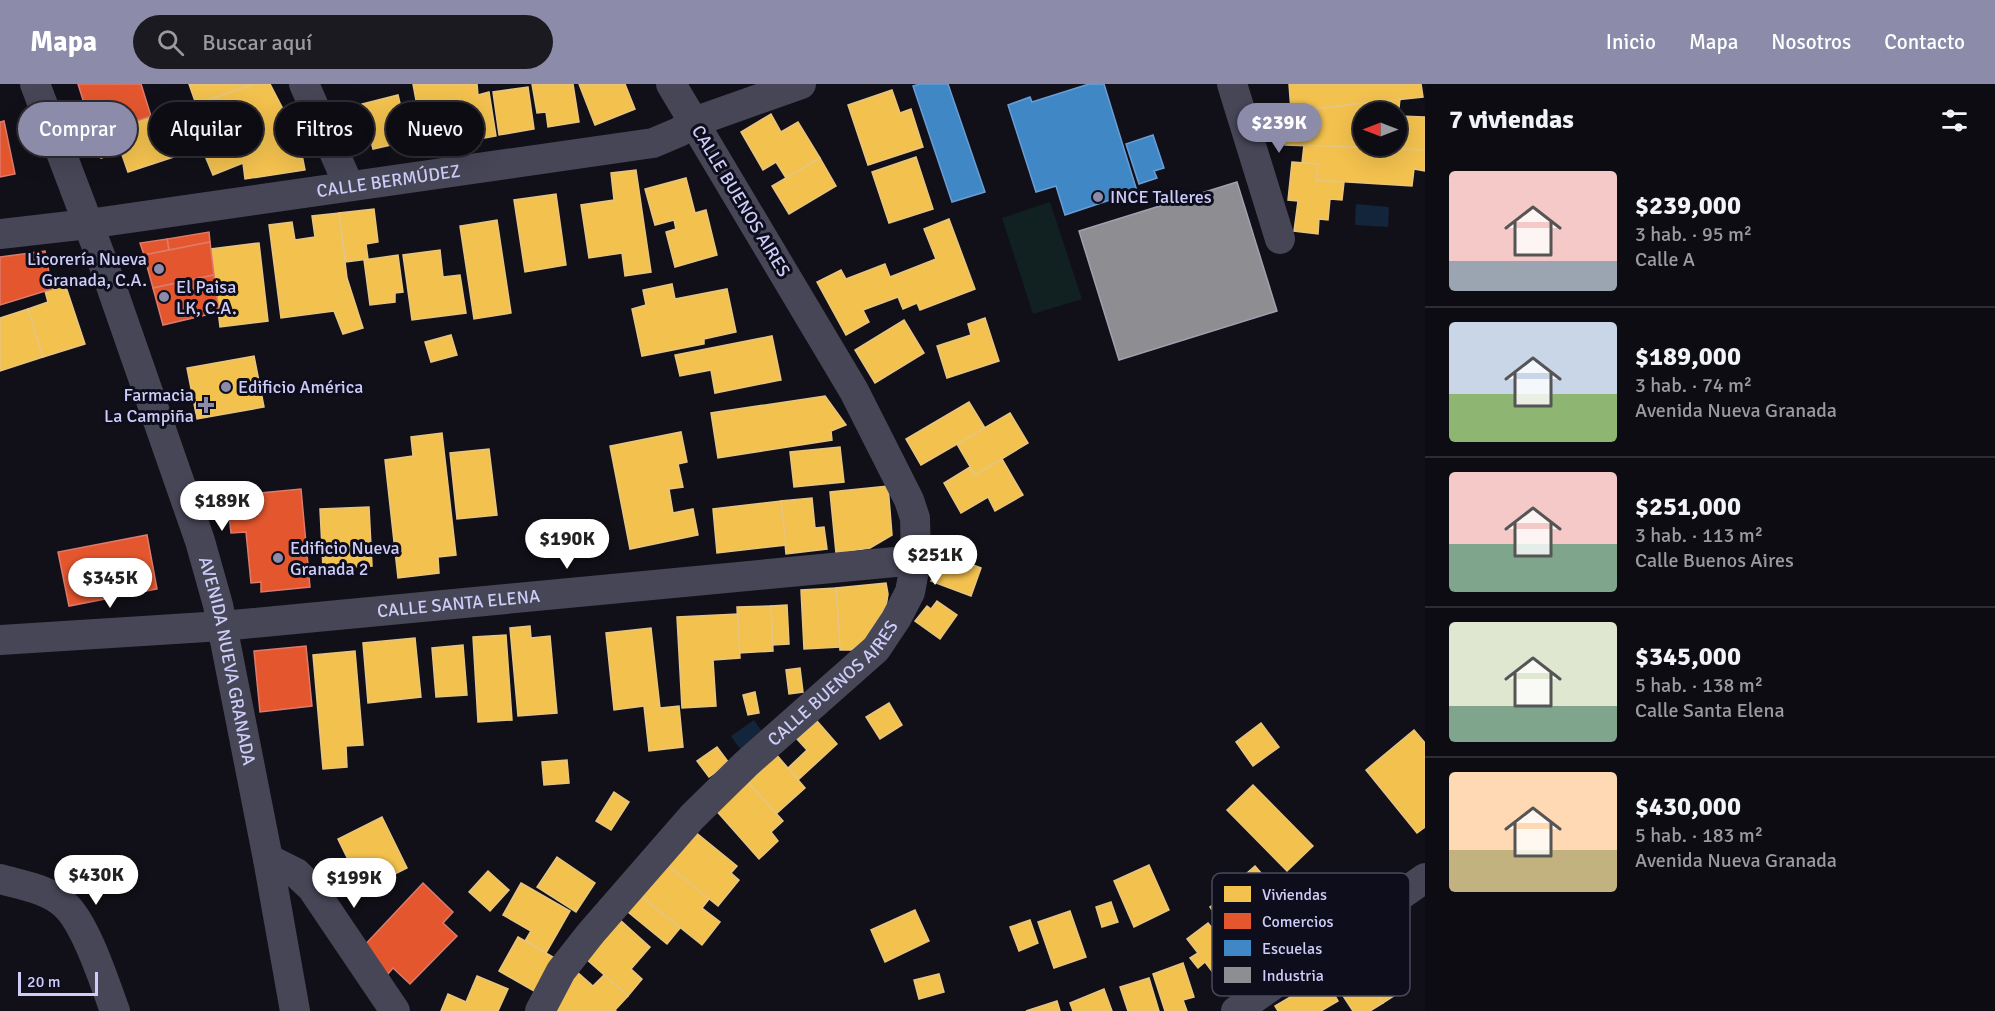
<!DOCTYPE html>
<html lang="es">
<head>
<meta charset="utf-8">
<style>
	body { margin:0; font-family:Signika,sans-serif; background:#1b1a20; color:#f1f3f6; height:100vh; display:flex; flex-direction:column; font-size:22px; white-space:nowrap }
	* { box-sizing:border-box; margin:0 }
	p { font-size:20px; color:#9a9b9f }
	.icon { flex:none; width:33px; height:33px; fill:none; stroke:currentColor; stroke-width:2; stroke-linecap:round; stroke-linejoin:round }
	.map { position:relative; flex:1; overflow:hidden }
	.details { display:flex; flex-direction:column; background:#0d0c12; width:570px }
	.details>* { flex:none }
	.top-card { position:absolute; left:18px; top:18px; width:570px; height:54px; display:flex; gap:12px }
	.needle { width:39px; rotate:270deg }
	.tools { position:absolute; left:1353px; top:18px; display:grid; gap:12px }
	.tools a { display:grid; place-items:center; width:54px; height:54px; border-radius:50%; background:#0d0c12; box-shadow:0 6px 24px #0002,0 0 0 2px #2d2c32; font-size:30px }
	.scale { position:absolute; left:18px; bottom:15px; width:80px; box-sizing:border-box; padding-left:6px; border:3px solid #cecdf9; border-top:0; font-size:16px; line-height:21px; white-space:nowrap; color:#cecdf9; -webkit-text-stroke:4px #0e0d1b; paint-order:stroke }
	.price { position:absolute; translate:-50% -51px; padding:0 14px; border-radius:21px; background:#fff; color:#222; font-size:20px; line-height:39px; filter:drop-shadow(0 2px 3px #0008) }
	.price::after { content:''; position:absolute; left:50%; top:36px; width:18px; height:14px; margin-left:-9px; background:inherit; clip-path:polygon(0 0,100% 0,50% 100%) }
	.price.selected { background:#8c8baa; color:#fff }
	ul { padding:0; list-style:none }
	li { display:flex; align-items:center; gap:18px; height:150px; padding:0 24px }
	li+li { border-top:2px solid #2d2c32 }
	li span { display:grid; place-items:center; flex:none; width:168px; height:120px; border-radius:6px; color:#555 }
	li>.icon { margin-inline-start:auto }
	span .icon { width:72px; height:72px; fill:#fffc; stroke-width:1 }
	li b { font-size:26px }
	h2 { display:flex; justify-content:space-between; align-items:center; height:72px; padding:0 24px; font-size:26px }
	.tag { padding:0 21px; border-radius:27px; background:#0d0c12; box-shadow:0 6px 24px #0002,0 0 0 2px #2d2c32; font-size:21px; line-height:54px }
	.tag.selected { background:#8c8baa; color:#fff }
	header { display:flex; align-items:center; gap:36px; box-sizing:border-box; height:84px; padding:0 30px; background:#8c8baa; color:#fff }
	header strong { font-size:28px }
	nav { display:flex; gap:33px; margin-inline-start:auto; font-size:21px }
	.search { width:420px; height:54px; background:#1b1a20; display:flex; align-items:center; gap:15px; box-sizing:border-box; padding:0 21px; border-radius:33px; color:#9a9b9f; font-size:22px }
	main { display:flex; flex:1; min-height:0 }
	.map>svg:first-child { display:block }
</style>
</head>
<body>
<header>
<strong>Mapa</strong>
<div class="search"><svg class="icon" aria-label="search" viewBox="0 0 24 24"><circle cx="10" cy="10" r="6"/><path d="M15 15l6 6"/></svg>Buscar aquí</div>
<nav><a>Inicio</a><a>Mapa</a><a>Nosotros</a><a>Contacto</a></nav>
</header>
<main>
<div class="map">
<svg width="1425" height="927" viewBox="0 0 1425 927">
	<rect width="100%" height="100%" fill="#111018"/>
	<polygon fill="#112121" points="1050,118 1082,215 1033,230 1002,134"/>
	<g fill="#13253b">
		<polygon points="1356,120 1389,123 1388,143 1355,141"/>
		<polygon points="754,636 763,649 740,665 731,652"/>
	</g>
	<g fill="#f2c14e" stroke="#e7c581" stroke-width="1.5" fill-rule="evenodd">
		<polygon points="189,0 254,0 196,20"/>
		<polygon points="254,0 270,0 299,56 305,86 245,95 243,79 213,91 203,67 217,61 196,20"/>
		<polygon points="413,0 477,0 478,11 489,8 496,52 425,65"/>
		<polygon points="532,0 573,0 579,38 548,43 546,28 537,29"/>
		<polygon points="579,0 625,0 635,25 595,41"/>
		<polygon points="1289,0 1421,0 1423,13 1291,27"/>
		<polygon points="528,3 534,45 499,51 493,8"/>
		<polygon points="892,6 900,29 911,25 923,63 868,81 848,21"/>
		<polygon points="398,11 409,57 373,65 362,20"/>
		<path d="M1400 15 1398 32 1425 33V66L1285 61 1287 28ZM1364 28H1396V62H1364Z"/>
		<polygon points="176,25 189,68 128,88 121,68 101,74 94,51"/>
		<polygon points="771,30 781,48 798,38 820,74 786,94 776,78 763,86 741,48"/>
		<polygon points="1304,61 1425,66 1425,87 1414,85 1412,102 1316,96 1318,80 1302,79"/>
		<polygon points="916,73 933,125 889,139 872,88"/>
		<polygon points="820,74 836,102 789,130 772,102"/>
		<polygon points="1292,78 1318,80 1316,96 1344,98 1342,116 1330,115 1328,136 1319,135 1318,150 1294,147 1298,117 1288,116"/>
		<polygon points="636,86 651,188 625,192 622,169 589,174 581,121 614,116 611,89"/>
		<polygon points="686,94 695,129 706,126 717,171 675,183 666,148 676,145 674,136 655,141 645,105"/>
		<polygon points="556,110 566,181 525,188 514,116"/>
		<polygon points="374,125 378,158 366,160 368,175 346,178 339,129"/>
		<polygon points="339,129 347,194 363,244 343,250 334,227 281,234 269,141 292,138 295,156 315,153 312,132"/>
		<polygon points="949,135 975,205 920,226 917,219 903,225 898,213 863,226 869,238 846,251 817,198 841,186 846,195 885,180 890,193 936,175 924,145"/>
		<polygon points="497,136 511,229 474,235 460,142"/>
		<polygon points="259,159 268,237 220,243 211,165"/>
		<polygon points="440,166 443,193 460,191 466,229 412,236 403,171"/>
		<polygon points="398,171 403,208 395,209 395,218 370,221 364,176"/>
		<polygon points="65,200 85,260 43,273 28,225 48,218 45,207"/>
		<polygon points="672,200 675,215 727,205 736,248 704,255 704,260 642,272 632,225 646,221 643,206"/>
		<polygon points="28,225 43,273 0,287 0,234"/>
		<polygon points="985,234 999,277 947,294 937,262 971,251 968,240"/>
		<polygon points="904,236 924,269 875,299 855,266"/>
		<polygon points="451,251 457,271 431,278 425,258"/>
		<polygon points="772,252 781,296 715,309 711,286 680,292 675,271"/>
		<polygon points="254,272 264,323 197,335 187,284"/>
		<polygon points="825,312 846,341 831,347 832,356 718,374 711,329"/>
		<polygon points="969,318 985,344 921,381 906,355"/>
		<polygon points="1010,329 1028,359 975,391 957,360"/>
		<polygon points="681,348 687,378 678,380 683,403 669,405 673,429 693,425 698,451 630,465 610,362"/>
		<polygon points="442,349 456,471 438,473 439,489 398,494 385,376 413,372 411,353"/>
		<polygon points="840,363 844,398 794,403 790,368"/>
		<polygon points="489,365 497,431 457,435 450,369"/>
		<polygon points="1002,375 1023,411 995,427 988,413 961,429 944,399 970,383 975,391"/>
		<polygon points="888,402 892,451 870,464 836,469 830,408"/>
		<polygon points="812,414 815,444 824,443 827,465 786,470 781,417"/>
		<polygon points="781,417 786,461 717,469 713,425"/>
		<polygon points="369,423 372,482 323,484 320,425"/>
		<polygon points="942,469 981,484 971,512 931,497"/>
		<polygon points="886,499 888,510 886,523 863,559 851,566 840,566 836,504"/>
		<polygon points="836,504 840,563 804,565 801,506"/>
		<polygon points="937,517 957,531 940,555 915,537 927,522 931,525"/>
		<polygon points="787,521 789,560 772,561 771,522"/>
		<polygon points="771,522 773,567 739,569 737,523"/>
		<polygon points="738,530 740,574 713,576 716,622 682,624 677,533"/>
		<polygon points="530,542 531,554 550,552 557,629 518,632 510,544"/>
		<polygon points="651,544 660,624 679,622 683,663 649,667 644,622 614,626 606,549"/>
		<polygon points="506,551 512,636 478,638 473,553"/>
		<polygon points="415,554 421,613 368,619 363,559"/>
		<polygon points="463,561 467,611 436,613 432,564"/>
		<polygon points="355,567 363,661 346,662 347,683 323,685 313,571"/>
		<polygon points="800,584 803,608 789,610 786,586"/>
		<polygon points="755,608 759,629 748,631 743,611"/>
		<polygon points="889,619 902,641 880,655 866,633"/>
		<polygon points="817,637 837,660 798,696 788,684 807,666 797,655"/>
		<polygon points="1261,639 1279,663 1253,682 1236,658"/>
		<polygon points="1414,646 1425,659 1425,743 1417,749 1366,686"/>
		<polygon points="717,663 729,679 709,693 697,677"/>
		<polygon points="775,669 805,704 776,730 746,696"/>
		<polygon points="567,676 569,699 544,701 542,678"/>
		<polygon points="746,696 783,737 771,748 778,757 759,775 714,724"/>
		<polygon points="1253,701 1313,762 1287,787 1227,726"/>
		<polygon points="614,708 629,718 611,746 596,737"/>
		<polygon points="382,733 407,784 363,806 338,755"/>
		<polygon points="694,747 737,782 731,789 739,796 718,822 667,781"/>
		<polygon points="557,773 595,799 576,828 537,803"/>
		<polygon points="667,781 709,815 702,824 720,838 702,861 642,813"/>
		<polygon points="1149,781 1169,826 1134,843 1114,797"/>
		<polygon points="1255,782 1311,847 1287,867 1232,802"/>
		<polygon points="488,787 509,806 490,827 469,808"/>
		<polygon points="521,799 570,827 546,869 525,857 531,847 503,831"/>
		<polygon points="1232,807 1266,857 1243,873 1210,823"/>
		<polygon points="636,808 680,844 667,860 623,824"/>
		<polygon points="1111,818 1118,838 1102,843 1096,823"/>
		<polygon points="915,826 929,857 885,878 871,846"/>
		<polygon points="1070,827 1086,873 1054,884 1038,838"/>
		<polygon points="619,835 650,863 631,885 642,895 628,912 585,874"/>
		<polygon points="1030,836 1038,859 1019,867 1010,843"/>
		<polygon points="1208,839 1235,873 1214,890 1205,878 1198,884 1190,874 1198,869 1187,855"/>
		<polygon points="518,853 553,873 534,907 499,887"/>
		<polygon points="1378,855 1409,902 1383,919 1352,872"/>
		<polygon points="1349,866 1383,919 1370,927 1353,927 1324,883"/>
		<polygon points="1183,879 1194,913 1183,916 1187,927 1165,927 1153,890"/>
		<polygon points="576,887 593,902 604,891 628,912 615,926 616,927 553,927"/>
		<polygon points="939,890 944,908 919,915 914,896"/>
		<polygon points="477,892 508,905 498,927 441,927 448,910 466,918"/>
		<polygon points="1324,893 1338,917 1321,927 1278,927 1275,922"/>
		<polygon points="1149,894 1159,927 1128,927 1120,903"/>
		<polygon points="1104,905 1112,927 1073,927 1070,919"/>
		<polygon points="1057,917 1060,927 1026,927"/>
	</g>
	<g fill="#e4572e" stroke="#dd7a6b" stroke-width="1.5">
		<polygon points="78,0 141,0 151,32 94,51"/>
		<polygon points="4,37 15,90 0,93 0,38"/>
		<polygon points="209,148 210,158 169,166 167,155"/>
		<polygon points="167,155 169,166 144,171 140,159"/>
		<polygon points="210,158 214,191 153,204 144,171"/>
		<polygon points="45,167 52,205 0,221 0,173"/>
		<polygon points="214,191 219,228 163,241 153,204"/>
		<polygon points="301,405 310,503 261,508 261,498 251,499 246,448 231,449 227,412"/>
		<polygon points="147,451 157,505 69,522 58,468"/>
		<polygon points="306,562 312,622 260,628 254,567"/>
		<polygon points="423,799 453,828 443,839 457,852 410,900 393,884 388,890 361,865"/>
	</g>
	<g fill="#3f88c5" stroke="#6a9dd5" stroke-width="1.5">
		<polygon points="920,0 948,0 985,108 952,118 913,2"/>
		<polygon points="1089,0 1104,0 1137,107 1065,131 1056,102 1036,108 1008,21 1030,13 1032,18"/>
		<polygon points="1153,51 1164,84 1154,87 1157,94 1139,100 1126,60"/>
	</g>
	<polygon fill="#8d8d92" stroke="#a0a0b1" stroke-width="1.5" points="1237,98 1277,227 1119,276 1079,147"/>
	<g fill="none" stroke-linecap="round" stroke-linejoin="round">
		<g stroke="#474657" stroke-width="30">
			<path id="s1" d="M35 0 103 179 200 457 218 521 268 775 295 927"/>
			<polyline points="304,0 349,102"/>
			<polyline points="1232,0 1280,155"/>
			<path id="s2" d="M0 150 88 140 653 59 679 48 694 38 801 0"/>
			<path id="s3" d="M0 556 222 542 916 476"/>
			<polyline points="268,775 296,789 312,804 395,927"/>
			<path d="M0 795C21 801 49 805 65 821 86 840 105 900 115 927"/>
			<path id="s4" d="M540 927 561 887 591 849 692 733 746 680 876 565 896 535 910 508 916 476 915 434 909 416 854 307 671 0"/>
			<polyline points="1236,927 1425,794"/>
		</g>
	</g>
	<g fill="#8c8baa" stroke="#0e0d1b" stroke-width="2">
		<circle cx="1098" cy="113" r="6"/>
		<circle cx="159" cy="185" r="6"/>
		<circle cx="164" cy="213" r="6"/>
		<circle cx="226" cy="303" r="6"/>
		<path d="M203 312h6v6h6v6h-6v6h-6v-6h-6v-6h6z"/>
		<circle cx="278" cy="474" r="6"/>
	</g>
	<g text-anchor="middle" stroke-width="6" stroke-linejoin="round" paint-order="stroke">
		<g font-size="18" fill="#cecdf9" stroke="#0e0d1b">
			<text dy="6" stroke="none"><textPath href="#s2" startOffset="392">CALLE BERMÚDEZ</textPath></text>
			<text transform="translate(741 117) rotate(59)" y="6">CALLE BUENOS AIRES</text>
			<text dy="6" stroke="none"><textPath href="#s3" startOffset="460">CALLE SANTA ELENA</textPath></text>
			<text dy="6" stroke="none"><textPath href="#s1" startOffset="609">AVENIDA NUEVA GRANADA</textPath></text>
			<text dy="6" stroke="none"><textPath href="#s4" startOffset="442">CALLE BUENOS AIRES</textPath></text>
		</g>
		<g font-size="18" fill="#cecdf9" stroke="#0e0d1b" text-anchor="start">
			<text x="1110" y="119">INCE Talleres</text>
			<text x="147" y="181" text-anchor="end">Licorería Nueva<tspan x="147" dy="21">Granada, C.A.</tspan></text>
			<text x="176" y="209">El Paisa<tspan x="176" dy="21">LK, C.A.</tspan></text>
			<text x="238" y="309">Edificio América</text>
			<text x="194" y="317" text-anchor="end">Farmacia<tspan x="194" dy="21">La Campiña</tspan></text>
			<text x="290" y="470">Edificio Nueva<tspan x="290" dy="21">Granada 2</tspan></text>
		</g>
	</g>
	<rect x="1212" y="789" width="198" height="123" rx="9" fill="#0e0d1b" stroke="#48475e" stroke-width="1.5"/>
	<rect x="1224" y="802" width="27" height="16" fill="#f2c14e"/>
	<rect x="1224" y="829" width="27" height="16" fill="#e4572e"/>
	<rect x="1224" y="856" width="27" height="16" fill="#3f88c5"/>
	<rect x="1224" y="883" width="27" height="16" fill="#8d8d92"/>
	<g font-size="16" fill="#cecdf9">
		<text x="1262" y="816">Viviendas</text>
		<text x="1262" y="843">Comercios</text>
		<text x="1262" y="870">Escuelas</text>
		<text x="1262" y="897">Industria</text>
	</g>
</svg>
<div class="tools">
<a><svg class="needle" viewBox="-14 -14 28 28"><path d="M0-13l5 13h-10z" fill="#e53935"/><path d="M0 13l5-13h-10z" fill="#9a9b9f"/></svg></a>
</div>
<div class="scale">20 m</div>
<b class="price selected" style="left:1279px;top:70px">$239K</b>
<b class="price" style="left:222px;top:448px">$189K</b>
<b class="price" style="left:567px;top:486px">$190K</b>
<b class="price" style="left:935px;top:502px">$251K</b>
<b class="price" style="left:110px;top:525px">$345K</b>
<b class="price" style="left:96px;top:822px">$430K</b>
<b class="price" style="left:354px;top:825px">$199K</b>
<div class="top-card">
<a class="tag selected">Comprar</a>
<a class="tag">Alquilar</a>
<a class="tag">Filtros</a>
<a class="tag">Nuevo</a>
</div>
</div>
<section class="details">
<h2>7 viviendas<svg class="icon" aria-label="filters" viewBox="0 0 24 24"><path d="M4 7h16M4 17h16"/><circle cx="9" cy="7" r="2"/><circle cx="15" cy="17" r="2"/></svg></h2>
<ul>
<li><span style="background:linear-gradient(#f6c9c9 75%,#9aa5b1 0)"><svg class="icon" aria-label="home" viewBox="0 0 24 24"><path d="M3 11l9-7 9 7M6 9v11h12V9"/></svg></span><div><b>$239,000</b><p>3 hab. · 95 m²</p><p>Calle A</p></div></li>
<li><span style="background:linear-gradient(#c9d6e8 60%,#8fb573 0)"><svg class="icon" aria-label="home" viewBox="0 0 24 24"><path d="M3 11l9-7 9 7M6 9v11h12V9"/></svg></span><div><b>$189,000</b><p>3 hab. · 74 m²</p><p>Avenida Nueva Granada</p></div></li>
<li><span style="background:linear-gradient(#f6c9c9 60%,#7fa58c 0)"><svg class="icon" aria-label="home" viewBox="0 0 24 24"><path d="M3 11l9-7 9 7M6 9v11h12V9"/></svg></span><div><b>$251,000</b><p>3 hab. · 113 m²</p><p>Calle Buenos Aires</p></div></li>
<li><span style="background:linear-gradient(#dfe7d0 70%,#7fa58c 0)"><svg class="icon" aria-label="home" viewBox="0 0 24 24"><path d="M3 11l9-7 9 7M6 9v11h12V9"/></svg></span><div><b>$345,000</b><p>5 hab. · 138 m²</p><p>Calle Santa Elena</p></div></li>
<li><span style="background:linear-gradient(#ffd9b3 65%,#c2b280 0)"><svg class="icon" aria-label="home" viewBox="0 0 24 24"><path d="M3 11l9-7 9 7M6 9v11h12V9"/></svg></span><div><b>$430,000</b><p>5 hab. · 183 m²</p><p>Avenida Nueva Granada</p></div></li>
</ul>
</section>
</main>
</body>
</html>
